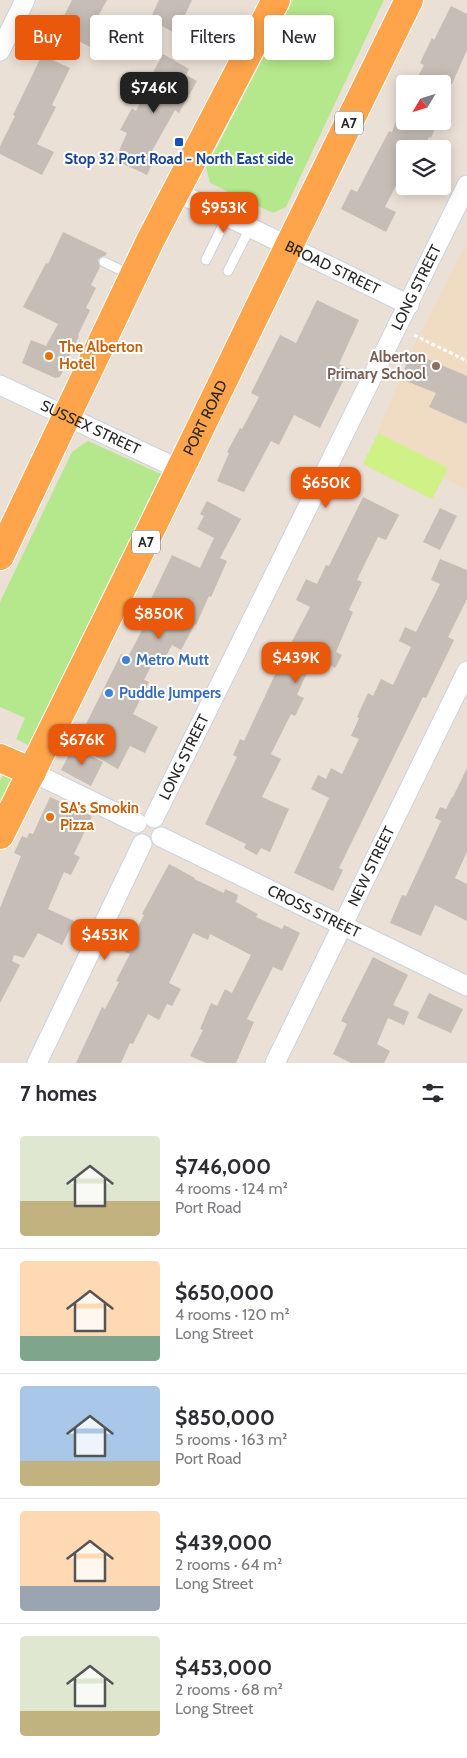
<!DOCTYPE html>
<html lang="en">
<head>
<meta charset="utf-8">
<style>
	body { margin:0; font-family:Cabin,sans-serif; background:#f7f7f7; color:#2b2b33; height:100vh; display:flex; flex-direction:column; font-size:19px; white-space:nowrap }
	* { box-sizing:border-box; margin:0 }
	p { font-size:16px; color:#7c7c81 }
	.icon { flex:none; width:28px; height:28px; fill:none; stroke:currentColor; stroke-width:2; stroke-linecap:round; stroke-linejoin:round }
	.map { position:relative; height:1063px; overflow:hidden }
	.details { display:flex; flex-direction:column; background:#fff; flex:1 }
	.details>* { flex:none }
	.guide { position:absolute; left:15px; top:15px; width:438px; height:45px; display:flex; gap:10px }
	.needle { width:32px; rotate:232deg }
	.tools { position:absolute; left:396px; top:75px; display:grid; gap:10px }
	.tools a { display:grid; place-items:center; width:55px; height:55px; border-radius:5px; background:#fff; box-shadow:0 2px 12px #0003; font-size:25px }
	.price { position:absolute; translate:-50% -42px; padding:0 11px; border-radius:10px; background:#ea580c; color:#fff; font-size:16px; line-height:32px; filter:drop-shadow(0 1px 2px #0008) }
	.price::after { content:''; position:absolute; left:50%; top:30px; width:15px; height:11px; margin-left:-8px; background:inherit; clip-path:polygon(0 0,100% 0,50% 100%) }
	.price.selected { background:#222; color:#fff }
	ul { padding:0; list-style:none }
	li { display:flex; align-items:center; gap:15px; height:125px; padding:0 20px }
	li+li { border-top:1px solid #e1e1e2 }
	li span { display:grid; place-items:center; flex:none; width:140px; height:100px; border-radius:5px; color:#555 }
	li>.icon { margin-inline-start:auto }
	span .icon { width:60px; height:60px; fill:#fffc; stroke-width:1 }
	li b { font-size:21px }
	h2 { display:flex; justify-content:space-between; align-items:center; height:60px; padding:0 20px; font-size:21px }
	.chip { padding:0 18px; border-radius:5px; background:#fff; box-shadow:0 2px 12px #0003; font-size:18px; line-height:45px }
	.chip.selected { background:#ea580c; color:#fff }
	.map>svg:first-child { display:block }
</style>
</head>
<body>
<div class="map">
<svg width="467" height="1063" viewBox="0 0 467 1063">
	<rect width="100%" height="100%" fill="#ebe0d6"/>
	<polygon fill="#efdcc2" points="467,243 467,490 443,478 432,499 363,464 378,433 411,352"/>
	<g fill="#b5e88c">
		<polygon points="293,0 384,0 286,207 273,213 210,183 206,168"/>
		<polygon points="88,441 161,474 30,746 16,739 25,718 0,707 0,602 72,452"/>
		<polygon points="6,768 15,777 0,808 0,781"/>
	</g>
	<polygon fill="#cff186" points="378,433 448,468 432,499 363,464"/>
	<g fill="#c6bdb6">
		<polygon points="72,0 107,0 91,29 106,37 98,51 55,29 62,14 64,16"/>
		<polygon points="159,0 192,0 176,34 150,19"/>
		<polygon points="451,6 467,14 467,50 452,84 414,84 424,65 420,63 432,38 434,40"/>
		<polygon points="163,54 189,69 186,75 197,81 179,113 175,110 152,151 157,153 147,175 115,160 127,133 120,130 132,108 136,111 154,77 151,76"/>
		<polygon points="42,55 70,68 52,105 56,107 37,144 54,152 42,175 0,154 0,146 15,116 13,115"/>
		<polygon points="396,121 438,121 431,138 429,137 423,149 405,149 405,168 385,207 396,212 386,232 341,209 351,189 357,192 389,131 392,132"/>
		<polygon points="63,232 107,253 105,256 101,257 98,260 100,267 91,285 96,288 86,308 90,310 78,335 79,336 60,377 55,378 22,363 31,340 46,346 58,324 23,307 46,263 48,264"/>
		<polygon points="317,300 359,320 339,364 349,369 320,428 294,415 279,445 271,441 244,492 217,481 229,453 227,452 240,428 242,429 259,397 251,393 280,335 296,343"/>
		<polygon points="411,352 467,376 467,424 429,407 436,393 401,379"/>
		<polygon points="363,497 399,515 386,540 378,537 357,580 362,582 349,610 353,612 336,652 342,655 335,668 314,657 297,695 304,698 295,716 291,714 271,754 281,759 262,797 289,809 270,852 261,848 257,855 244,848 246,844 205,824 237,757 233,755 240,739 244,741 279,666 310,607 296,600 306,579 317,584 326,565 329,566"/>
		<polygon points="207,501 241,519 220,558 227,561 211,597 209,596 196,625 195,624 181,650 172,645 165,658 157,654 144,680 149,682 133,714 158,727 145,753 130,746 118,769 93,755 105,733 86,724 121,654 128,657 155,605 149,603 172,555 200,568 214,538 197,529 204,516 200,514"/>
		<polygon points="440,508 457,516 440,550 423,542"/>
		<polygon points="440,559 467,570 467,599 448,637 454,640 426,698 423,697 339,868 343,870 333,891 294,873 329,798 311,789 318,775 326,779 331,768 342,774 359,739 351,736 359,718 357,717 368,693 373,696 381,679 393,685 411,647 399,641 405,627 416,632 440,584 431,580"/>
		<polygon points="73,747 103,762 91,786 61,770"/>
		<polygon points="467,768 467,852 455,878 467,884 467,921 435,905 421,936 390,923 402,895 406,896 441,821 435,818 440,807 446,809 452,797 453,797"/>
		<polygon points="50,797 92,816 74,854 80,857 71,875 64,872 48,909 74,921 62,945 38,933 24,958 14,955 12,961 20,965 0,1003 0,908 21,856 14,853 22,836 27,838 29,833 33,834"/>
		<polygon points="169,864 195,878 194,879 224,893 225,889 238,895 236,902 258,914 256,917 282,929 284,925 300,933 282,971 273,967 247,1019 254,1022 236,1063 206,1063 190,1056 203,1030 200,1029 211,1003 217,1006 225,989 232,993 251,955 210,934 208,940 193,933 169,983 181,989 172,1006 167,1004 159,1020 148,1014 133,1044 130,1043 121,1063 76,1063 102,1007 105,1009 119,982 116,981 130,954 125,952 144,915 142,914"/>
		<polygon points="373,957 408,975 393,1005 409,1012 404,1025 388,1018 377,1044 390,1051 384,1063 351,1063 333,1054 347,1024 341,1021"/>
		<polygon points="429,993 463,1009 451,1033 417,1018"/>
	</g>
	<g fill="none" stroke-linecap="round" stroke-linejoin="round">
		<g stroke="#cbd2e2" stroke-width="11">
			<g id="service">
				<polyline points="206,260 227,217"/>
				<polyline points="104,262 131,275"/>
				<polyline points="228,271 250,228"/>
			</g>
		</g>
		<g stroke="#cbd2e2" stroke-width="21">
			<g id="minor">
				<polyline points="0,51 25,0"/>
				<path id="s1" d="M175 191 409 305"/>
				<path id="s2" d="M0 385 181 470"/>
				<polyline points="32,772 137,823"/>
				<path id="s3" d="M154 818 467 185"/>
				<path id="s4" d="M161 837 467 986"/>
				<polyline points="37,1063 142,844"/>
				<path id="s5" d="M275 1063 467 671"/>
			</g>
		</g>
		<g stroke="#fff" stroke-width="30">
			<g id="trunk">
				<polyline points="0,556 150,241 276,0"/>
				<polyline points="0,758 32,772"/>
				<path id="s6" d="M0 835C139 558 272 278 409 0"/>
			</g>
		</g>
		<polyline stroke="#fff" stroke-width="3" stroke-dasharray="4 2.5" stroke-linecap="butt" points="414,335 467,361"/>
		<use href="#service" stroke="#fff" stroke-width="9"/>
		<use href="#minor" stroke="#fff" stroke-width="19"/>
		<use href="#trunk" stroke="#fea44a" stroke-width="28"/>
	</g>
	<rect fill="#1a4fb4" stroke="#fff" stroke-width="2" x="174" y="137" width="10" height="10" rx="2.5"/>
	<g fill="#e8710a" stroke="#fff" stroke-width="2">
		<circle cx="49" cy="356" r="5"/>
		<circle cx="50" cy="817" r="5"/>
	</g>
	<circle fill="#8d6e63" stroke="#fff" stroke-width="2" cx="436" cy="366" r="5"/>
	<g fill="#3f7fe0" stroke="#fff" stroke-width="2">
		<circle cx="126" cy="660" r="5"/>
		<circle cx="109" cy="693" r="5"/>
	</g>
	<g text-anchor="middle" stroke-width="4" stroke-linejoin="round" paint-order="stroke">
		<g fill="#fff" stroke="#676767" stroke-width="1">
			<rect x="335" y="111.5" width="28" height="23" rx="4"/>
			<rect x="132" y="530.5" width="28" height="23" rx="4"/>
		</g>
		<g font-size="14" font-weight="bold" fill="#262626">
			<text x="349" y="128">A7</text>
			<text x="146" y="547">A7</text>
		</g>
		<g font-size="15" font-weight="bold" fill="#164399" stroke="#fff">
			<text x="179" y="164">Stop 32 Port Road - North East side</text>
		</g>
		<g font-size="15" fill="#262626" stroke="#fff">
			<text dy="5" stroke="none"><textPath href="#s1" startOffset="175">BROAD STREET</textPath></text>
			<text dy="5" stroke="none"><textPath href="#s3" startOffset="592">LONG STREET</textPath></text>
			<text dy="5" stroke="none"><textPath href="#s6" startOffset="465">PORT ROAD</textPath></text>
			<text dy="5" stroke="none"><textPath href="#s2" startOffset="100">SUSSEX STREET</textPath></text>
			<text dy="5" stroke="none"><textPath href="#s3" startOffset="68">LONG STREET</textPath></text>
			<text dy="5" stroke="none"><textPath href="#s5" startOffset="219">NEW STREET</textPath></text>
			<text dy="5" stroke="none"><textPath href="#s4" startOffset="170">CROSS STREET</textPath></text>
		</g>
		<g font-size="15" font-weight="bold" fill="#c56008" stroke="#fff" text-anchor="start">
			<text x="59" y="352">The Alberton<tspan x="59" dy="17">Hotel</tspan></text>
			<text x="60" y="813">SA's Smokin<tspan x="60" dy="17">Pizza</tspan></text>
		</g>
		<g font-size="15" font-weight="bold" fill="#785e54" stroke="#fff" text-anchor="end">
			<text x="426" y="362">Alberton<tspan x="426" dy="17">Primary School</tspan></text>
		</g>
		<g font-size="15" font-weight="bold" fill="#366cbe" stroke="#fff" text-anchor="start">
			<text x="136" y="665">Metro Mutt</text>
			<text x="119" y="698">Puddle Jumpers</text>
		</g>
	</g>
</svg>
<div class="tools">
<a><svg class="needle" viewBox="-14 -14 28 28"><path d="M0-13l5 13h-10z" fill="#e53935"/><path d="M0 13l5-13h-10z" fill="#7c7c81"/></svg></a>
<a><svg class="icon" aria-label="layers" viewBox="0 0 24 24"><path d="M12 4l9 5-9 5-9-5zM3 14l9 5 9-5"/></svg></a>
</div>
<b class="price selected" style="left:154px;top:114px">$746K</b>
<b class="price" style="left:224px;top:234px">$953K</b>
<b class="price" style="left:326px;top:509px">$650K</b>
<b class="price" style="left:159px;top:640px">$850K</b>
<b class="price" style="left:296px;top:684px">$439K</b>
<b class="price" style="left:82px;top:766px">$676K</b>
<b class="price" style="left:105px;top:961px">$453K</b>
<div class="guide">
<a class="chip selected">Buy</a>
<a class="chip">Rent</a>
<a class="chip">Filters</a>
<a class="chip">New</a>
</div>
</div>
<section class="details">
<h2>7 homes<svg class="icon" aria-label="filters" viewBox="0 0 24 24"><path d="M4 7h16M4 17h16"/><circle cx="9" cy="7" r="2"/><circle cx="15" cy="17" r="2"/></svg></h2>
<ul>
<li><span style="background:linear-gradient(#dfe7d0 65%,#c2b280 0)"><svg class="icon" aria-label="home" viewBox="0 0 24 24"><path d="M3 11l9-7 9 7M6 9v11h12V9"/></svg></span><div><b>$746,000</b><p>4 rooms · 124 m²</p><p>Port Road</p></div></li>
<li><span style="background:linear-gradient(#ffd9b3 75%,#7fa58c 0)"><svg class="icon" aria-label="home" viewBox="0 0 24 24"><path d="M3 11l9-7 9 7M6 9v11h12V9"/></svg></span><div><b>$650,000</b><p>4 rooms · 120 m²</p><p>Long Street</p></div></li>
<li><span style="background:linear-gradient(#a9c7e8 75%,#c2b280 0)"><svg class="icon" aria-label="home" viewBox="0 0 24 24"><path d="M3 11l9-7 9 7M6 9v11h12V9"/></svg></span><div><b>$850,000</b><p>5 rooms · 163 m²</p><p>Port Road</p></div></li>
<li><span style="background:linear-gradient(#ffd9b3 75%,#9aa5b1 0)"><svg class="icon" aria-label="home" viewBox="0 0 24 24"><path d="M3 11l9-7 9 7M6 9v11h12V9"/></svg></span><div><b>$439,000</b><p>2 rooms · 64 m²</p><p>Long Street</p></div></li>
<li><span style="background:linear-gradient(#dfe7d0 75%,#c2b280 0)"><svg class="icon" aria-label="home" viewBox="0 0 24 24"><path d="M3 11l9-7 9 7M6 9v11h12V9"/></svg></span><div><b>$453,000</b><p>2 rooms · 68 m²</p><p>Long Street</p></div></li>
</ul>
</section>
</body>
</html>
